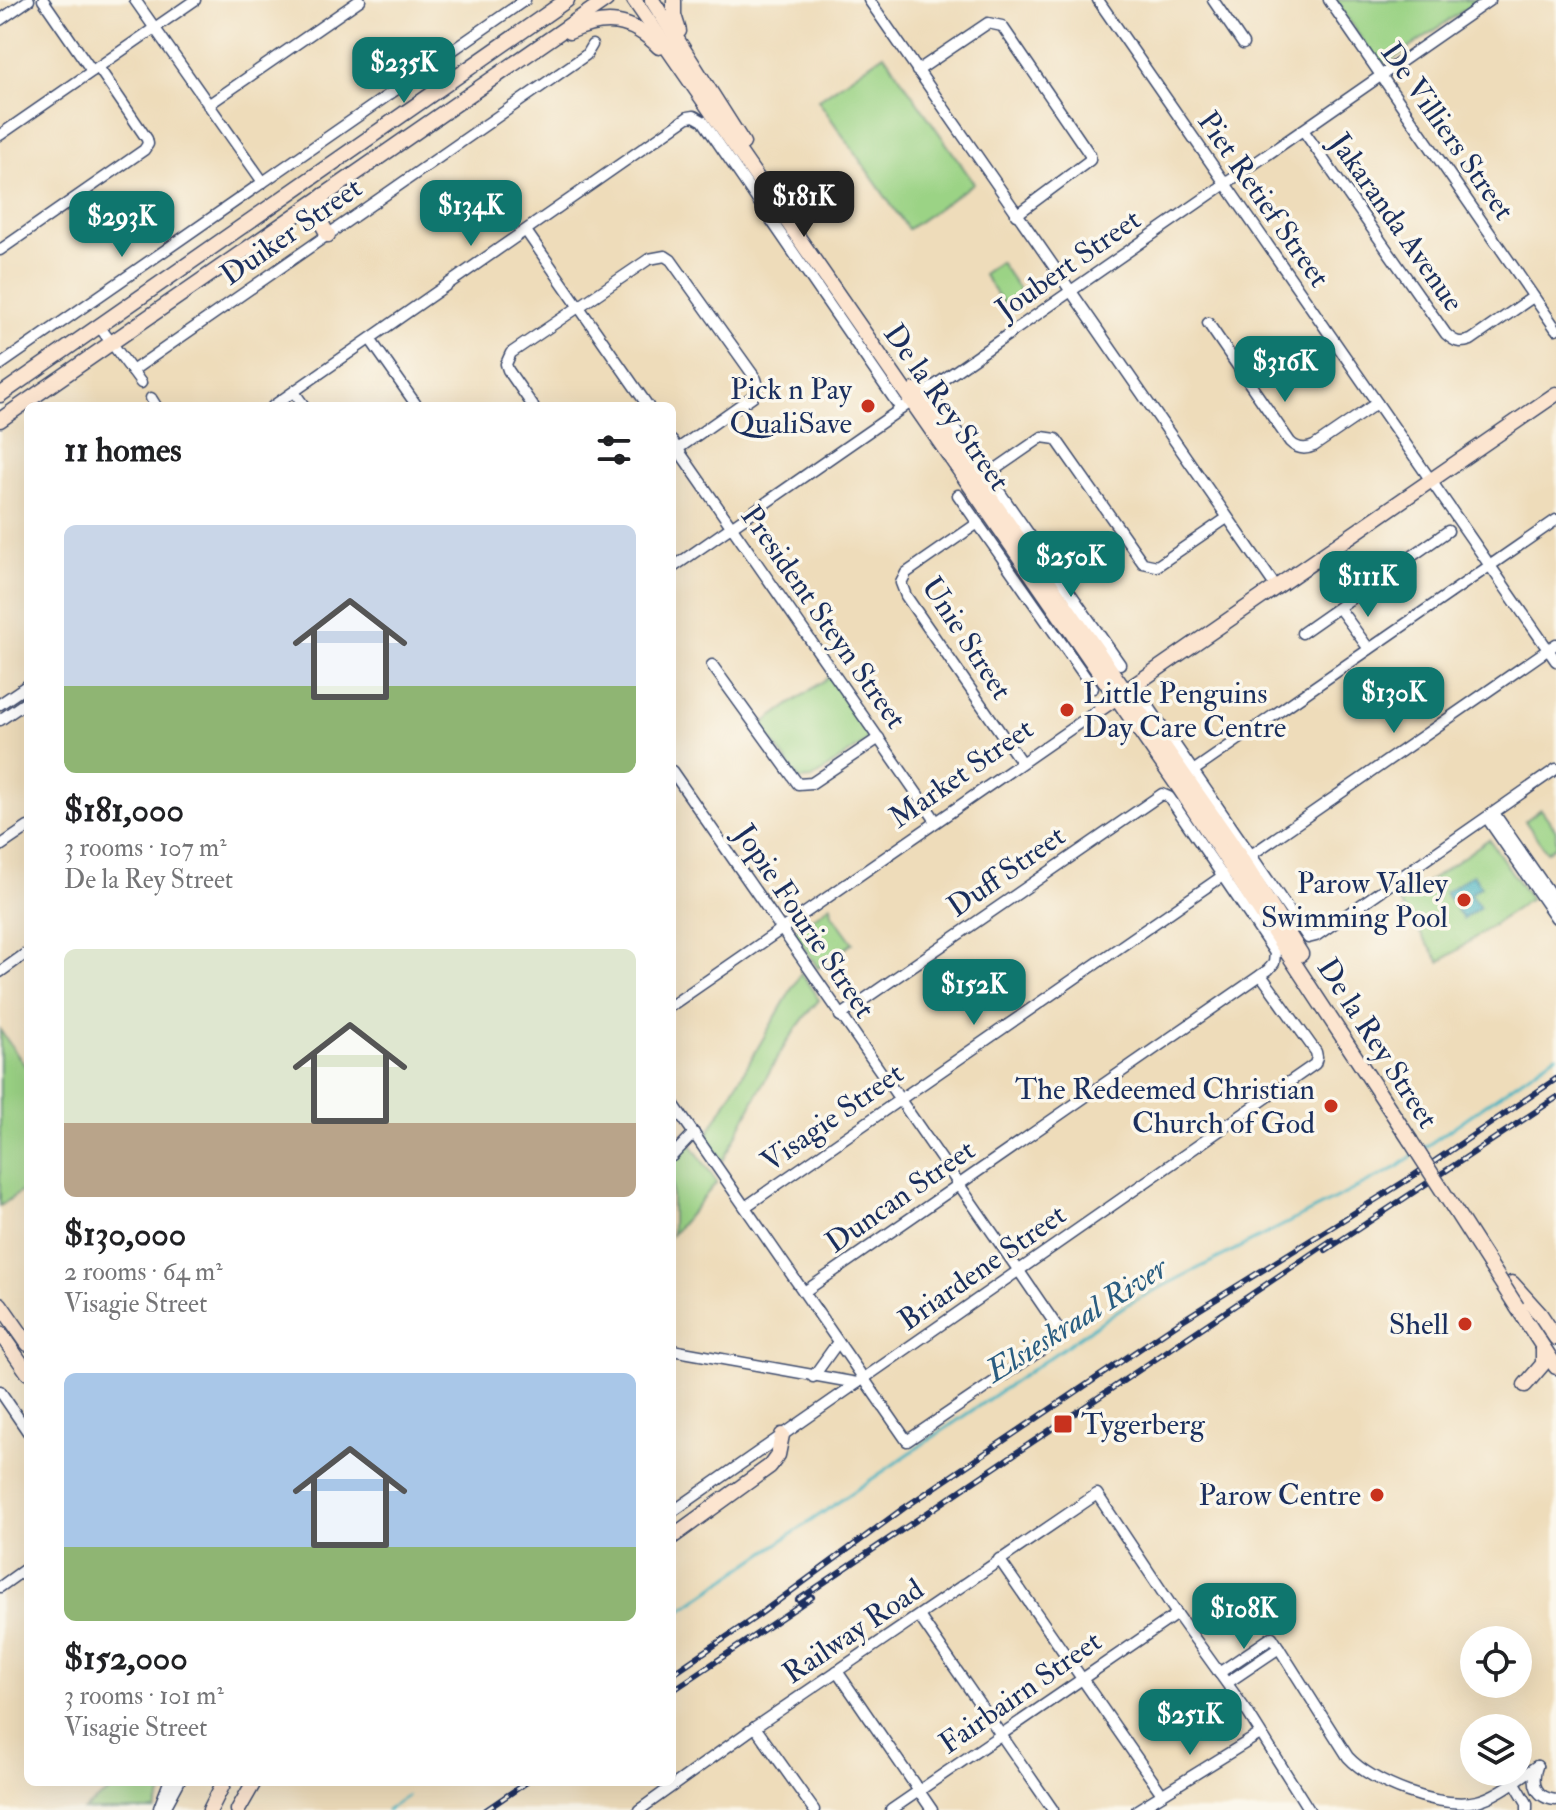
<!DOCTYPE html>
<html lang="en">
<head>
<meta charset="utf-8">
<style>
	body { margin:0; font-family:"IM FELL Double Pica",serif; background:#f6f6f6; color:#202124; height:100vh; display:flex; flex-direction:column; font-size:30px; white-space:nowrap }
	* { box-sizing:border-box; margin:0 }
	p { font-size:26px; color:#757577 }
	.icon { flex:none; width:44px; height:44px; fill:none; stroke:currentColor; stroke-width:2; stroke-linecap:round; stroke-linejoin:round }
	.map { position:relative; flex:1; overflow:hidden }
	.drawer { position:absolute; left:24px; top:402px; width:652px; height:1384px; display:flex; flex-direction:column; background:#fff; border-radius:12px; box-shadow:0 8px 32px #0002 }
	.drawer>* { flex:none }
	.controls { position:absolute; left:1460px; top:1626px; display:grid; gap:16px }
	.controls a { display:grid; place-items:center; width:72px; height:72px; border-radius:50%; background:#fff; box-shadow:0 8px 32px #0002; font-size:40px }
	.price { position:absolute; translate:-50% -68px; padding:0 18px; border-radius:16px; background:#0f766e; color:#fff; font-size:26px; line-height:52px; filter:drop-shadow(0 2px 4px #0008) }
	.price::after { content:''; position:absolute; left:50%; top:48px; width:24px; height:18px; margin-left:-12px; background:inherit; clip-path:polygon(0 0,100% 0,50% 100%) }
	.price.current { background:#222; color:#fff }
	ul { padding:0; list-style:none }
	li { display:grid; align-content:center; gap:16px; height:424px; padding:0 40px }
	li span { display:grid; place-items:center; height:248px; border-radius:12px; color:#555 }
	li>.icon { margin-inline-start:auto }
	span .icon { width:144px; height:144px; fill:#fffc; stroke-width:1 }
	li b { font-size:34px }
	h2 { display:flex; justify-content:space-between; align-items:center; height:96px; padding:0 40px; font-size:34px }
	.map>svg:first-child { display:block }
</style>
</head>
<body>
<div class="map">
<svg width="1556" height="1810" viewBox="0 0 1556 1810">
	<rect width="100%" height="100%" fill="#fbf7ec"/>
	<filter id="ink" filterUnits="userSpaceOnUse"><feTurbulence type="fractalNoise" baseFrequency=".0125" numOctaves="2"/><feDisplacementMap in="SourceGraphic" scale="16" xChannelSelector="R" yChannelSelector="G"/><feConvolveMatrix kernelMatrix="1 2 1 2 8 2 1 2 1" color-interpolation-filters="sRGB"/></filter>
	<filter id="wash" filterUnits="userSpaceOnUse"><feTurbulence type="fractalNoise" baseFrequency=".006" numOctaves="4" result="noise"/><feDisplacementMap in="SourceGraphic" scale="32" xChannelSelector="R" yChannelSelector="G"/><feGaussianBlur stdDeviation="1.8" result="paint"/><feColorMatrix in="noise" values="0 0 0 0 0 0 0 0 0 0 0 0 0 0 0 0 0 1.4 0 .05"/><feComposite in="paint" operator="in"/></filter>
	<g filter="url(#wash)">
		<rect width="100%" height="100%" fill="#eedcba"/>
		<g fill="#9bd385" stroke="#5b8172" stroke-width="2">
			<polygon points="1335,0 1478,0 1389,62 1378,63"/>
			<polygon points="884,54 974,183 908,229 818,100"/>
			<polygon points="1000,262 1025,298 1008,310 983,274"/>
			<polygon points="829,677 866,732 869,732 867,741 812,779 800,780 761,725"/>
			<polygon points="1541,809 1556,830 1556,845 1547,852 1525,821"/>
			<polygon points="1489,839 1530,899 1440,962 1399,902"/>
			<polygon points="831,905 832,914 853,943 818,968 795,934 795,930"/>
			<path d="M801 973 819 1000C777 1046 752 1107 723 1161L706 1137Z"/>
			<polygon points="0,1030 28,1070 28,1187 0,1206"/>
			<polygon points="690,1143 717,1182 672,1235 672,1162"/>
			<polygon points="123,1782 167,1782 155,1810 83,1810"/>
		</g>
		<polygon fill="#46b3c1" stroke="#307190" stroke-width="2" points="1473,874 1481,886 1470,894 1480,907 1463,919 1445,893"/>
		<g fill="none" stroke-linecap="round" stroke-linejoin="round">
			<g stroke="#46b3c1" stroke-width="3">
				<polyline points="1421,1150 1556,1055"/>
				<polyline points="672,1616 1126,1305 1396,1168 1415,1154"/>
				<polyline points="387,1810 407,1796"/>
			</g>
		</g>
	</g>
	<g filter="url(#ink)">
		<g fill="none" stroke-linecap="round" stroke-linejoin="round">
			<g stroke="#3b496c" stroke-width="13">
				<g id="street">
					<polyline points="43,0 92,71"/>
					<polyline points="135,0 263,182"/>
					<polyline points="869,0 1276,587"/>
					<polyline points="1098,0 1556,661"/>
					<polyline points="1213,0 1243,44"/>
					<polyline points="1329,0 1556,329"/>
					<polyline points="0,20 29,0"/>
					<polyline points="917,71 988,23 1002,26 1090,155 1090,160 1016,215"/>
					<polyline points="208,105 360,0"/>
					<path d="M1303 130 1446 334C1455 342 1459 344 1471 340L1533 297"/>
					<polyline points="0,135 195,0"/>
					<polyline points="526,231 648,406"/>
					<polyline points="0,250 144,150 148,144 147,139 98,67"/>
					<path d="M1208 323 1290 442C1297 449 1305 450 1314 446L1377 403"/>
					<polyline points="99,326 141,383"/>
					<polyline points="370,339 417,406"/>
					<polyline points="0,365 525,0"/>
					<polyline points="132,371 586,55 592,45"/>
					<polyline points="294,392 304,406"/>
					<polyline points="151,398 156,406"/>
					<polyline points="273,406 688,117 694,116 703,121 901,409"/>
					<polyline points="533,406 508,370 506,364 511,353 649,259 665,256 671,260 756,379 758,386 753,396 672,453"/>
					<polyline points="940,407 1120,664"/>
					<polyline points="672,441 936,821"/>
					<polyline points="987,475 1042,437 1056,439 1143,563 1157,566 1227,518"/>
					<polyline points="958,495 1093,688"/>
					<polyline points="978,523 906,573 901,583 906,596 1021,762"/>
					<polyline points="672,568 1490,0"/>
					<polyline points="1339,608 1369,649"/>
					<polyline points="1302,633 1448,531"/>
					<polyline points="712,665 798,784 812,783 879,738"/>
					<polyline points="0,704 28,685"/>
					<polyline points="1147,704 1308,938 1316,936 1556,769"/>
					<polyline points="0,720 28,701"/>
					<polyline points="672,771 1019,1271 1060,1331 1060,1337 907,1441 672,1102"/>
					<polyline points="1193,771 1556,520"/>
					<polyline points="1494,813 1556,902"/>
					<polyline points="1487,818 1556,918"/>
					<polyline points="0,846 28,827"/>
					<polyline points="1251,855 1556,644"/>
					<polyline points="0,972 28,952"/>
					<polyline points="672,1005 1101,708"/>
					<polyline points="672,1156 694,1133"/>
					<polyline points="745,1207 1224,875"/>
					<polyline points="804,1292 1268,970 1274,963 1275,953 1169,797 1162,794 840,1016"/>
					<polyline points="672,1350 857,1383"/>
					<polyline points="813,1377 838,1342"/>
					<polyline points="0,1391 28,1432"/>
					<polyline points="672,1512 1315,1064 1317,1057 1316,1052 1261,975"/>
					<polyline points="999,1559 1162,1794"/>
					<polyline points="0,1587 28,1567"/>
					<polyline points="919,1616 1053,1810"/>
					<polyline points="837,1671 932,1810"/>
					<path d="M1219 1673 1272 1637 1348 1757C1373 1784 1440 1809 1477 1801 1498 1796 1519 1778 1537 1766"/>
					<polyline points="1227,1683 1279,1648"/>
					<polyline points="755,1727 814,1810"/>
					<path d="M1537 1766C1531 1784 1536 1798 1556 1800"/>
					<polyline points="1514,1781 1527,1803 1527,1810"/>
					<polyline points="159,1808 169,1782"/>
					<polyline points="164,1810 179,1782"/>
					<polyline points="639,1810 755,1727 1097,1494 1177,1614 1248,1713 1309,1810"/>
					<polyline points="891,1810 1177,1614"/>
					<polyline points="1137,1810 1260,1734"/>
				</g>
			</g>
			<g stroke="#3b496c" stroke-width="17">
				<g id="secondary">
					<polyline points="634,0 1180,789 1410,1140"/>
					<polyline points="652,0 743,143"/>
					<polyline points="674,0 674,15 679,31"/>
					<path d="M569 32C605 16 631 18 659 47"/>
					<polyline points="324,195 317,215 328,235"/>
					<polyline points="915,390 1230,841 1301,954"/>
					<polyline points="0,395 567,0"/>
					<polyline points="0,420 606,0"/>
					<polyline points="1101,708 1556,394"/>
					<polyline points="1512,1283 1540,1314 1556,1338"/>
					<polyline points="0,1304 28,1344"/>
					<polyline points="1517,1307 1556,1367"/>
					<polyline points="0,1333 28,1373"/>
					<polyline points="1525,1385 1543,1364 1543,1348"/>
					<polyline points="672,1537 770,1466 778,1455 782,1435"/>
					<polyline points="210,1810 224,1782"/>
					<polyline points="238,1810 254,1782"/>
				</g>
			</g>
			<use href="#street" stroke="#fff" stroke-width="10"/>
			<use href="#secondary" stroke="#fce5d0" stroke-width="14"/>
			<g stroke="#1b2f5e" stroke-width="6">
				<g id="rail">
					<polyline points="1326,1250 1556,1098"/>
					<polyline points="798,1600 1332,1240"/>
					<polyline points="672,1674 756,1617 904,1508 1181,1321 1407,1180 1556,1079"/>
					<polyline points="672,1691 812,1597"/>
					<polyline points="486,1810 527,1782"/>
				</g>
			</g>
			<use href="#rail" stroke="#fbf7ec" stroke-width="3" stroke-dasharray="9" stroke-linecap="butt"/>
			<g stroke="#3b496c" stroke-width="17" stroke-linecap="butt">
				<polyline id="secondary-bridge" points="1410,1140 1517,1307"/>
			</g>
			<use href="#secondary-bridge" stroke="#fce5d0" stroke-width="14"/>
		</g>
	</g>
	<g fill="#c8321e" stroke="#fbf7ec" stroke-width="3">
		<circle cx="868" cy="406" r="8"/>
		<circle cx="1067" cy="710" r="8"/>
		<circle cx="1464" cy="900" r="8"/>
		<circle cx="1331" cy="1106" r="8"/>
		<circle cx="1465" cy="1324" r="8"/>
		<rect x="1053" y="1414" width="20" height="20" rx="4"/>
		<circle cx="1377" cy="1495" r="8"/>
	</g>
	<g text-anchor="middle" stroke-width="7" stroke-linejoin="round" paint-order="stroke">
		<g font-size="30" fill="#1b2f5e" stroke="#fbf7ec">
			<text transform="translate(1448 131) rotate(55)" y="10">De Villiers Street</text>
			<text transform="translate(1264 199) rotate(55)" y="10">Piet Retief Street</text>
			<text transform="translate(1397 222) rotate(55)" y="10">Jakaranda Avenue</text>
			<text transform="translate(291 231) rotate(-35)" y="10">Duiker Street</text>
			<text transform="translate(1068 264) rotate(-35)" y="10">Joubert Street</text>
			<text transform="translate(947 407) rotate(55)" y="10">De la Rey Street</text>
			<text transform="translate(824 617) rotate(55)" y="10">President Steyn Street</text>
			<text transform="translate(967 638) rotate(57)" y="10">Unie Street</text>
			<text transform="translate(961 773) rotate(-35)" y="10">Market Street</text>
			<text transform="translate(1006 871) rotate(-35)" y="10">Duff Street</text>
			<text transform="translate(805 921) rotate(56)" y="10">Jopie Fourie Street</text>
			<text transform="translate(1378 1043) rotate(57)" y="10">De la Rey Street</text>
			<text transform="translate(832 1117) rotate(-35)" y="10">Visagie Street</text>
			<text transform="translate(900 1196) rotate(-35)" y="10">Duncan Street</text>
			<text transform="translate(982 1267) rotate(-35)" y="10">Briardene Street</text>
			<text transform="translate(853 1631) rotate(-34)" y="10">Railway Road</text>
			<text transform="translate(1020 1692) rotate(-35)" y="10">Fairbairn Street</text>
		</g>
		<g font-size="30" fill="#1b2f5e" stroke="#fbf7ec" text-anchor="end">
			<text x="852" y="399">Pick n Pay<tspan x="852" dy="34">QualiSave</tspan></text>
			<text x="1083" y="703" text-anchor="start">Little Penguins<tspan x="1083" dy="34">Day Care Centre</tspan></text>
			<text x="1448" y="893">Parow Valley<tspan x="1448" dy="34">Swimming Pool</tspan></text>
			<text x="1315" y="1099">The Redeemed Christian<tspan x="1315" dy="34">Church of God</tspan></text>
			<text x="1449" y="1334">Shell</text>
			<text x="1081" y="1434" text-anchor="start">Tygerberg</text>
			<text x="1361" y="1505">Parow Centre</text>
		</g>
		<g font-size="32" font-style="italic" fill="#2a5d81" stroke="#fbf7ec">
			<text transform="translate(1076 1319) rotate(-32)" y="11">Elsieskraal River</text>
		</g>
	</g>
</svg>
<div class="controls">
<a><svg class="icon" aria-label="locate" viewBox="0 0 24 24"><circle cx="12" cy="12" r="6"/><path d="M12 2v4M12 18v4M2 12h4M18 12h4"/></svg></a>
<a><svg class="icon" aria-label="layers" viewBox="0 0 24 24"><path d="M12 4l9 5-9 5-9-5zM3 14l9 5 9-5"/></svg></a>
</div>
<b class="price" style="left:404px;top:105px">$235K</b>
<b class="price current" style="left:804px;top:239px">$181K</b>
<b class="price" style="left:471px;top:248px">$134K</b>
<b class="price" style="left:122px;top:259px">$293K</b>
<b class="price" style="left:1285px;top:404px">$316K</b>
<b class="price" style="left:1071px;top:599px">$250K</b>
<b class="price" style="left:1368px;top:619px">$111K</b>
<b class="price" style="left:1394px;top:735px">$130K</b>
<b class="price" style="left:974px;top:1027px">$152K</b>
<b class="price" style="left:1244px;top:1651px">$108K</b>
<b class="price" style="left:1190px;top:1757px">$251K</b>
<section class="drawer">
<h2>11 homes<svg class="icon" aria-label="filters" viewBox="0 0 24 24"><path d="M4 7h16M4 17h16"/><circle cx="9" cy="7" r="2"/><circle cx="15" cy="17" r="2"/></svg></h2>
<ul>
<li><span style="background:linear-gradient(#c9d6e8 65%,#8fb573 0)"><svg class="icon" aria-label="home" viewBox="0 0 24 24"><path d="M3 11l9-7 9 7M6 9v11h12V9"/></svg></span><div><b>$181,000</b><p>3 rooms · 107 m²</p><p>De la Rey Street</p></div></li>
<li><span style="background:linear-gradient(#dfe7d0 70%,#b9a48a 0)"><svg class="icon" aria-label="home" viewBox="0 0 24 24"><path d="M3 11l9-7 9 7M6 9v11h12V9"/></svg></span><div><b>$130,000</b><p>2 rooms · 64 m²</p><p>Visagie Street</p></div></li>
<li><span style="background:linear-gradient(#a9c7e8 70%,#8fb573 0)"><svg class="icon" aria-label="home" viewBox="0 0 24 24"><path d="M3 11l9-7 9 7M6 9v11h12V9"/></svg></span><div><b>$152,000</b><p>3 rooms · 101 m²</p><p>Visagie Street</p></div></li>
</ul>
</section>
</div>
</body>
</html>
